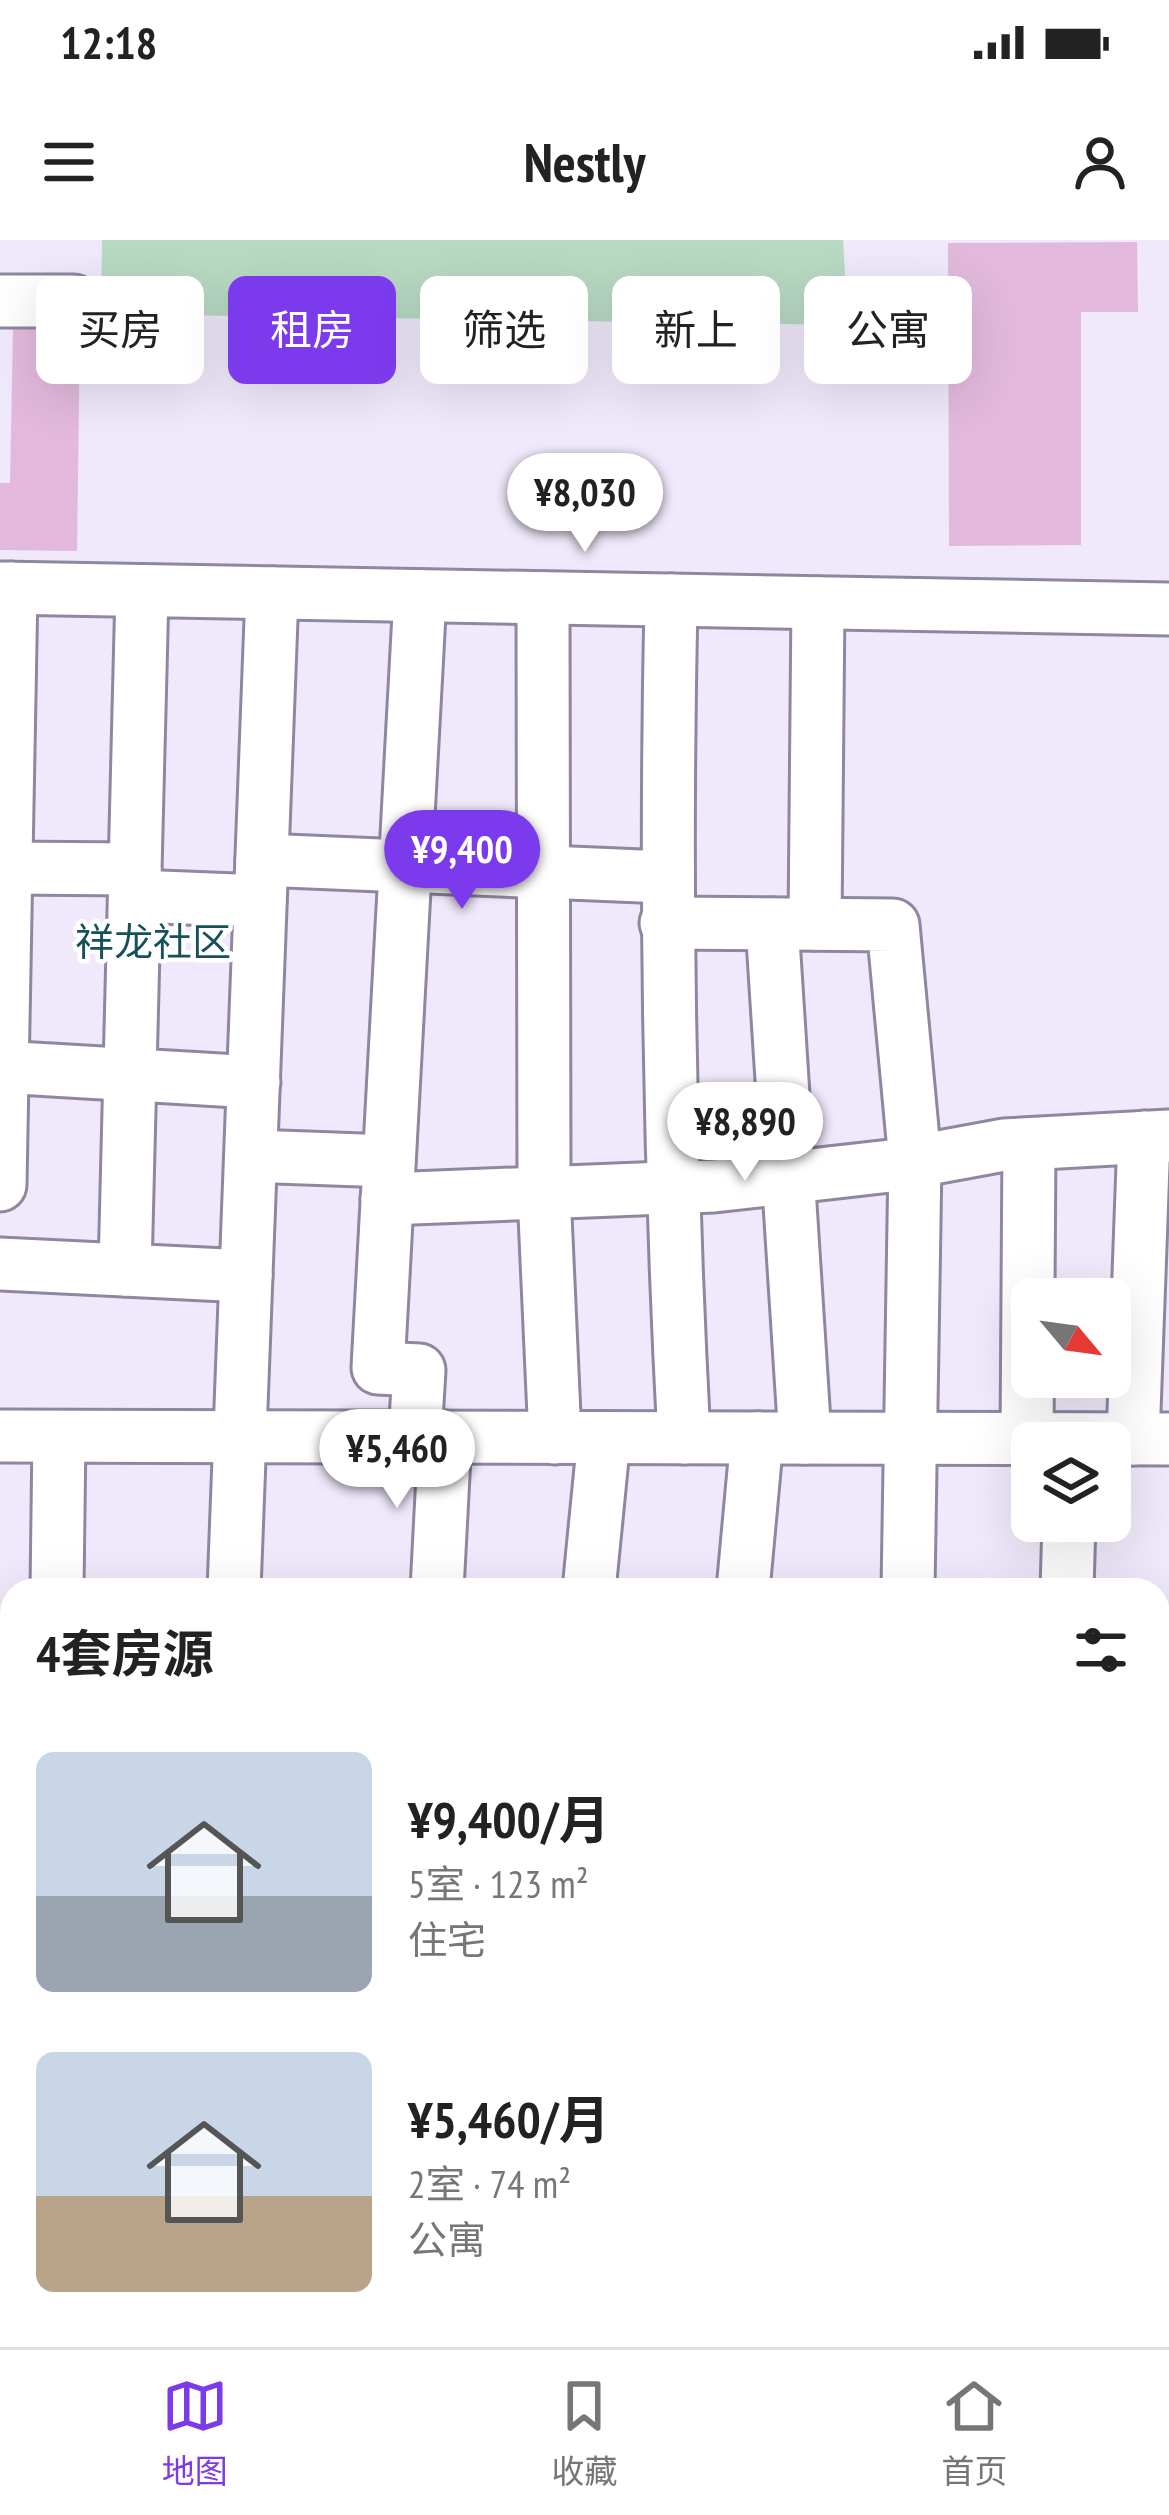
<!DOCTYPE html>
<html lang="zh">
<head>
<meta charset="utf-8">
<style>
	body { margin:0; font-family:"PT Sans Narrow","Noto Sans SC",sans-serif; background:#f6f6f6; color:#222; height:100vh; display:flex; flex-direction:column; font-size:45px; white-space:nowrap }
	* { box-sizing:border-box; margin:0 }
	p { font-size:39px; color:#767676 }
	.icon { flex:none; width:66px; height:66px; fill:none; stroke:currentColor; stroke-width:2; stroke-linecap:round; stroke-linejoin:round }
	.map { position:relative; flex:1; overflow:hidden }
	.drawer { position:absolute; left:0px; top:1338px; width:1170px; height:771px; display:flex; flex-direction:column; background:#fff; border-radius:36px 36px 0 0; box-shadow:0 12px 48px #0002 }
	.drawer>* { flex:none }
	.guide { position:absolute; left:36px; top:36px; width:1098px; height:108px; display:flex; gap:24px }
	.needle { width:78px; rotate:119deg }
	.fabs { position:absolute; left:1011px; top:1038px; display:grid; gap:24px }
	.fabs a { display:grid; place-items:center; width:120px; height:120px; border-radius:18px; background:#fff; box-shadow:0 12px 48px #0002; font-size:60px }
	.price { position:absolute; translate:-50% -102px; padding:0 27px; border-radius:42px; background:#fff; color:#222; font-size:39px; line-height:78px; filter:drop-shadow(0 3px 6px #0008) }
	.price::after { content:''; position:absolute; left:50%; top:72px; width:36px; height:27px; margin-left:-18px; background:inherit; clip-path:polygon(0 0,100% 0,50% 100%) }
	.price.on { background:#7c3aed; color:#fff }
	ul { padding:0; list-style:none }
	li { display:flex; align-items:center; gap:36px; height:300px; padding:0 36px }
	li span { display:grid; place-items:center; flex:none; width:336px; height:240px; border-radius:18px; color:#555 }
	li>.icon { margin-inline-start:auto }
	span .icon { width:144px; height:144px; fill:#fffc; stroke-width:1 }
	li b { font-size:51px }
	h2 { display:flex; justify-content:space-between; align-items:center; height:144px; padding:0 36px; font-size:51px }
	.chip { padding:0 42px; border-radius:18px; background:#fff; box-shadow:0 12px 48px #0002; font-size:42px; line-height:108px }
	.chip.on { background:#7c3aed; color:#fff }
	.status { display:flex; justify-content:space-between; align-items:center; height:84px; padding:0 60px; background:#fff; direction:ltr }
	.status svg { height:33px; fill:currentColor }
	header { display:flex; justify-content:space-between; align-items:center; height:156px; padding:0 36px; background:#fff; font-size:54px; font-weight:700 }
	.tabs { display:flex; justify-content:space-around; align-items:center; height:168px; border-top:3px solid #e0e0e0; background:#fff; font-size:33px; color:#767676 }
	.tabs a { display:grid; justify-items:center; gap:6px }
	.tabs .on { color:#7c3aed }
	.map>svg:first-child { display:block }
</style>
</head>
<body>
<div class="status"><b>12:18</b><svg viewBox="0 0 49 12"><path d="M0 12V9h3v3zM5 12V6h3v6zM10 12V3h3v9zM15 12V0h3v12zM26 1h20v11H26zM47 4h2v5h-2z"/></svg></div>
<header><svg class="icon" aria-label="menu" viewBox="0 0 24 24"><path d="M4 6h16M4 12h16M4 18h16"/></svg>Nestly<svg class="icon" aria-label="person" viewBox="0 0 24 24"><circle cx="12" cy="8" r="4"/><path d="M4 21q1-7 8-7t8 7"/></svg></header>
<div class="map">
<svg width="1169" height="2107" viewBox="0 0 1169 2107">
	<rect width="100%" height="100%" fill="#f0e9fb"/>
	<polygon fill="#b8d9c4" points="102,0 843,0 848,85 101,74"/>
	<g fill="#e2b9dd">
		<polygon points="1137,2 1138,72 1081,72 1081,305 949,306 948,3"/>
		<polygon points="13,88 80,88 77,311 0,310 0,243 10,243"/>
	</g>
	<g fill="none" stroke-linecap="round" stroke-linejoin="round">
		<g stroke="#9086a0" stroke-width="57">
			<g id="minor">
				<polyline points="0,61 74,61"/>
				<polyline points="0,348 1169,369"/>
				<polyline points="543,358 544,953 555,1198"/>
				<path d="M671 360C665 640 669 918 684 1198"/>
				<polyline points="262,620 665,637"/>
				<polyline points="6,628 135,629"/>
				<polyline points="135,656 260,661"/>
				<polyline points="666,683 893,685 915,921 908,1350"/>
				<polyline points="772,684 805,1198"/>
				<polyline points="815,684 818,363"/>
				<polyline points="0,827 254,842"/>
				<polyline points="251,916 389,921"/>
				<polyline points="0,945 11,348"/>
				<polyline points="387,959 714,946 890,926 1004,905 1169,896"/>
				<polyline points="0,1024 246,1036"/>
				<polyline points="125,1030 142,351"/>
				<polyline points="0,1196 1169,1199"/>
				<polyline points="415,1197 419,1130 378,1128 420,356"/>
				<polyline points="1027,1198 1029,904"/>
				<polyline points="1133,1199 1144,897"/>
				<polyline points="57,1350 59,1197"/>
				<polyline points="234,1350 272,353"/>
				<polyline points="437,1350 445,1197"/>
				<polyline points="589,1350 604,1198"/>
				<polyline points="743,1350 757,1198"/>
				<polyline points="1067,1350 1069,1281"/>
				<polyline points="1158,1416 1169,1416"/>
				<polyline points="1158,1600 1169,1600"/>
				<polyline points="0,1764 12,1764"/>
				<polyline points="1158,1779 1169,1779"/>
				<polyline points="1158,1883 1169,1865"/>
				<polyline points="89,2107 90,2097"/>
				<polyline points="205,2107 206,2097"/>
				<polyline points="358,2107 364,2097"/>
				<polyline points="485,2107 491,2097"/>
				<polyline points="616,2107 622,2097"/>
				<polyline points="759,2107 765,2097"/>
				<polyline points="889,2107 895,2097"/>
				<polyline points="1021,2107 1027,2097"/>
			</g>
		</g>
		<use href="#minor" stroke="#fff" stroke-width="51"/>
	</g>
	<g text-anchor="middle" stroke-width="9" stroke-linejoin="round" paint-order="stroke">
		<g font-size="39" fill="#16515a" stroke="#fff">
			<text x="153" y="716">祥龙社区</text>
		</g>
	</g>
</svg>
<div class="fabs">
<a><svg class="needle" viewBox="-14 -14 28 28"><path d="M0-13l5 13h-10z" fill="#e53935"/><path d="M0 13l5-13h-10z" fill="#767676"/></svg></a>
<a><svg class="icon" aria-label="layers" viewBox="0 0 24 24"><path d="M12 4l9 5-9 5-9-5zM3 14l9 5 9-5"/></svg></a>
</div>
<b class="price" style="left:585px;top:315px">¥8,030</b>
<b class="price on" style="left:462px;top:672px">¥9,400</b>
<b class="price" style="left:745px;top:944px">¥8,890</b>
<b class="price" style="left:397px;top:1271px">¥5,460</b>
<div class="guide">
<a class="chip">买房</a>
<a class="chip on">租房</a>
<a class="chip">筛选</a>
<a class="chip">新上</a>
<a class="chip">公寓</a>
</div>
<section class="drawer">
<h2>4套房源<svg class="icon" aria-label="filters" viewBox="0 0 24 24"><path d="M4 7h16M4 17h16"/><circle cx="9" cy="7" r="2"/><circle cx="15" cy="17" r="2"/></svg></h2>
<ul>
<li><span style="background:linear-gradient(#c9d6e8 60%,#9aa5b1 0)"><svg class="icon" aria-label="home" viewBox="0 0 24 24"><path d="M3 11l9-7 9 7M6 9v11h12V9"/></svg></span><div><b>¥9,400/月</b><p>5室 · 123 m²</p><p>住宅</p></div></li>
<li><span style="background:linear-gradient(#c9d6e8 60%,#b9a48a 0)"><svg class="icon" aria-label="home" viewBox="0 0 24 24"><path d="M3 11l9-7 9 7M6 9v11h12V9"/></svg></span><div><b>¥5,460/月</b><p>2室 · 74 m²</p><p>公寓</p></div></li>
</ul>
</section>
</div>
<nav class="tabs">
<a class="on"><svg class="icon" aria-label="map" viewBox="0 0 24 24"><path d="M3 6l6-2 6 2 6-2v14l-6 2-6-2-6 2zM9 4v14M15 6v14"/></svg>地图</a>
<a><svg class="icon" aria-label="saved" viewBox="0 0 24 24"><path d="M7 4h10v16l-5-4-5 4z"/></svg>收藏</a>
<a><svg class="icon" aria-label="home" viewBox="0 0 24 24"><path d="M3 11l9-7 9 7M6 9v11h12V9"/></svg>首页</a>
</nav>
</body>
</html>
